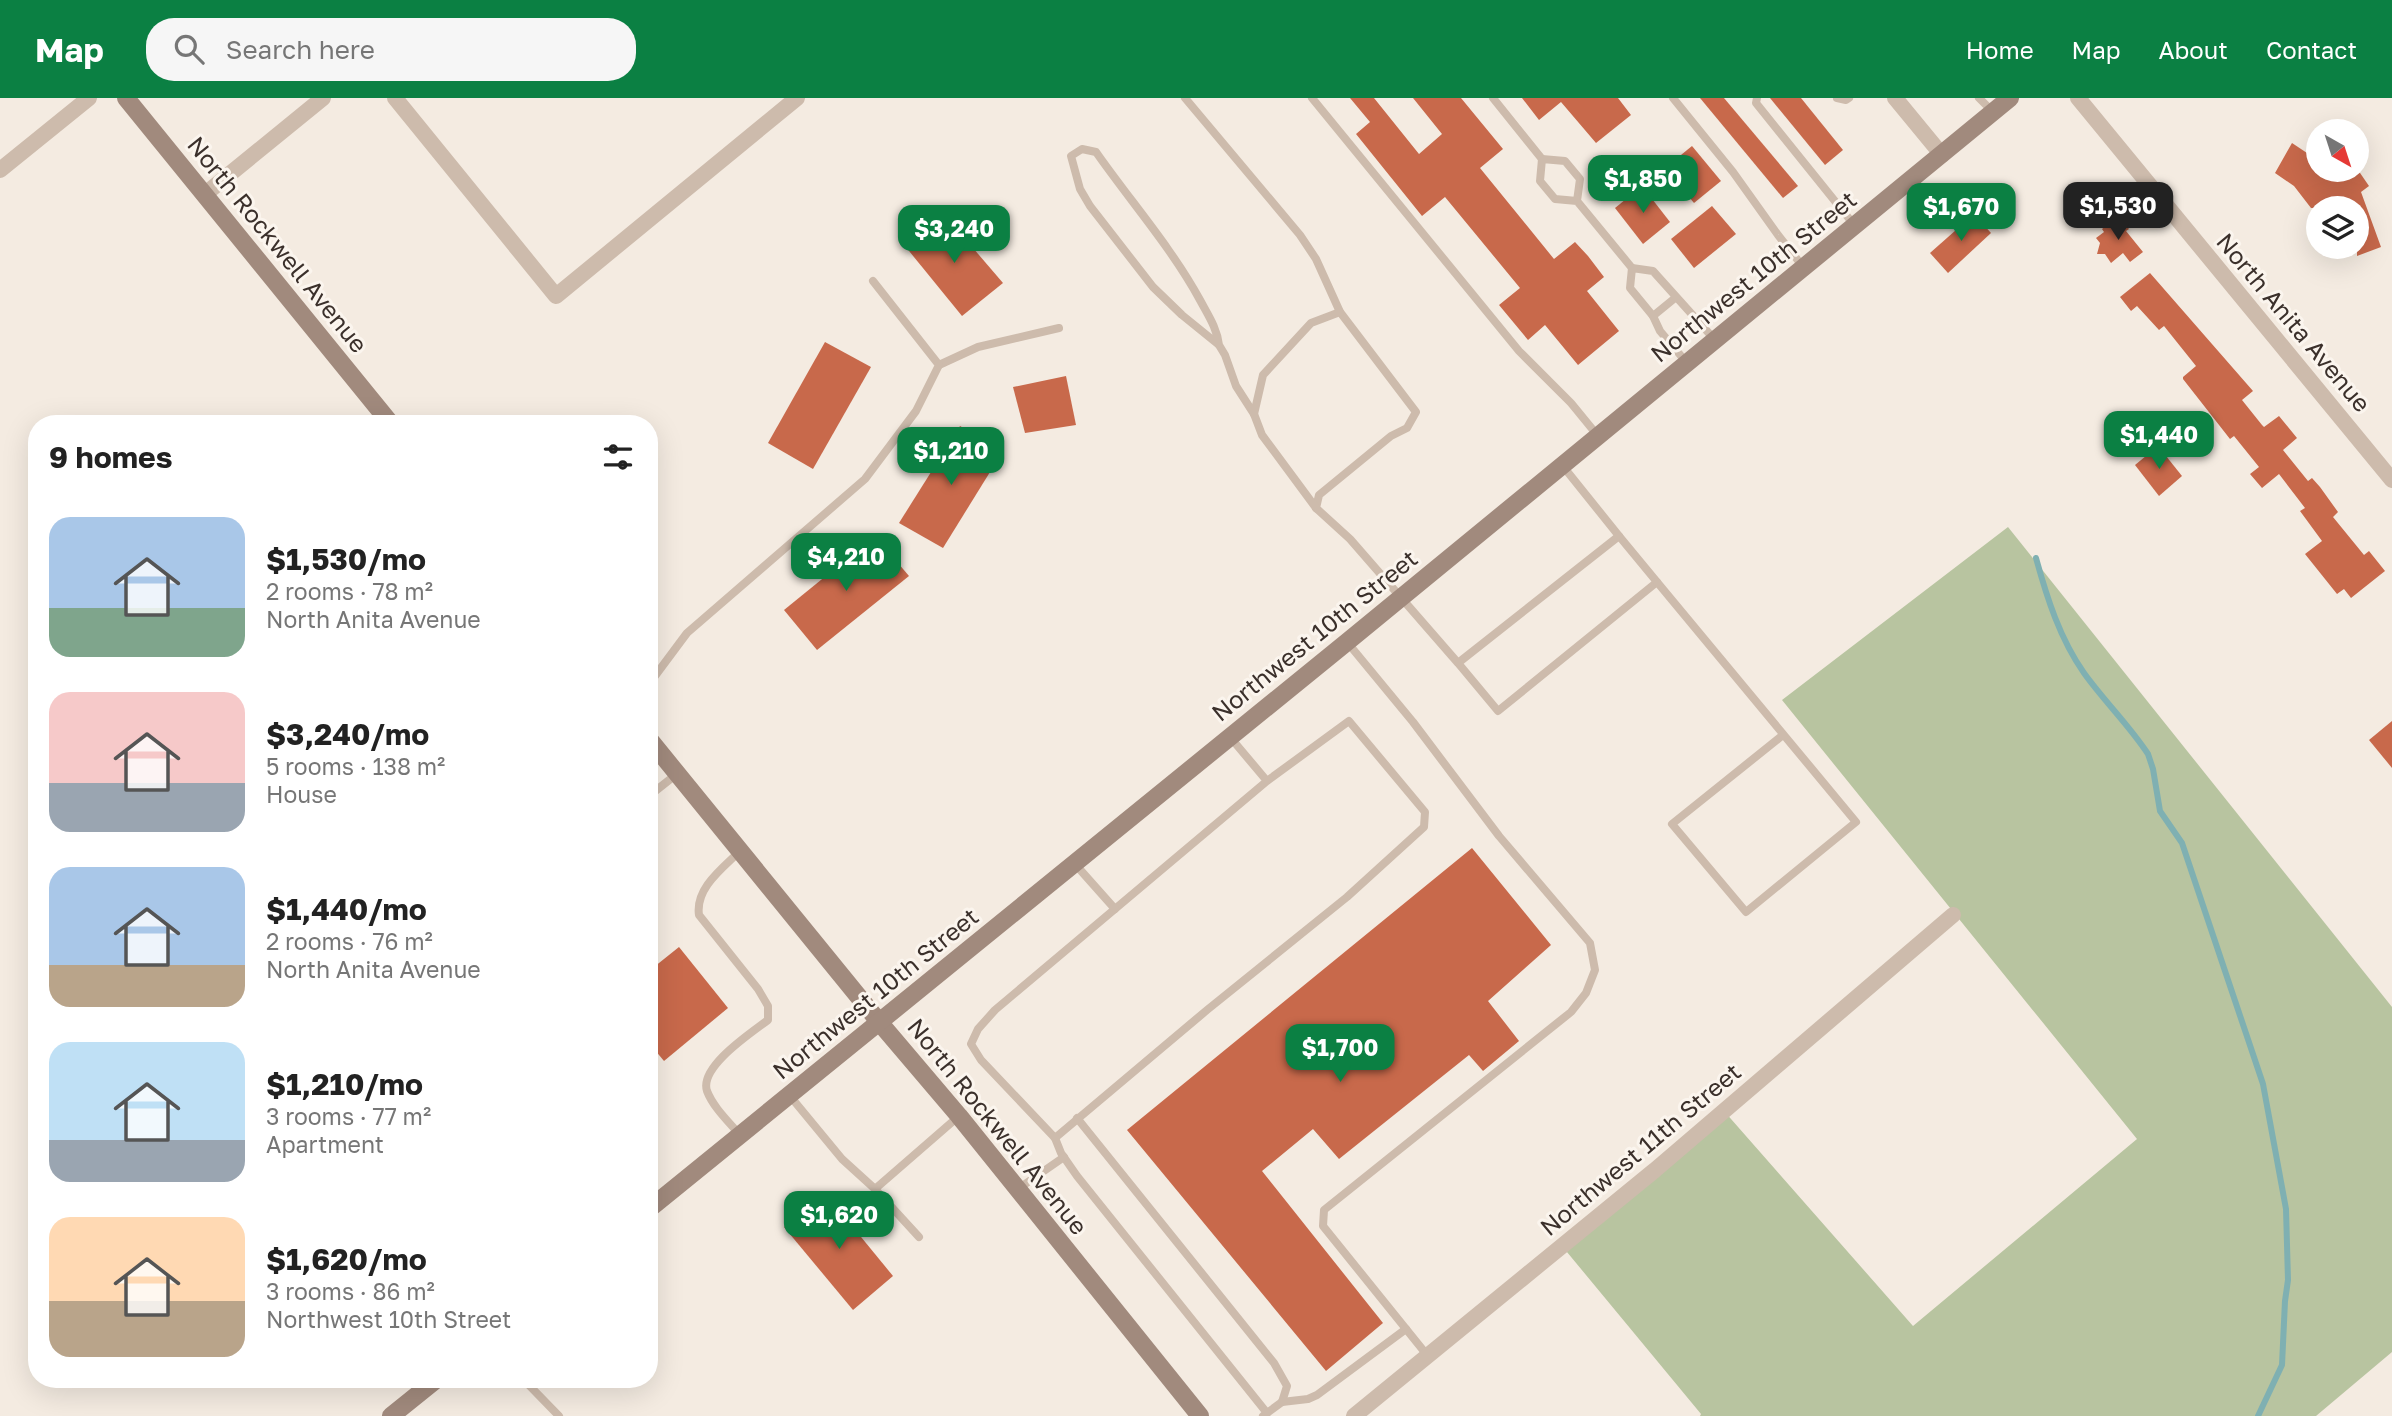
<!DOCTYPE html>
<html lang="en">
<head>
<meta charset="utf-8">
<style>
	body { margin:0; font-family:"Golos Text",sans-serif; background:#f6f6f6; color:#222; height:100vh; display:flex; flex-direction:column; font-size:26px; white-space:nowrap }
	* { box-sizing:border-box; margin:0 }
	p { font-size:23px; color:#767676 }
	.icon { flex:none; width:38px; height:38px; fill:none; stroke:currentColor; stroke-width:2; stroke-linecap:round; stroke-linejoin:round }
	.map { position:relative; flex:1; overflow:hidden }
	.panel { position:absolute; left:28px; top:317px; width:630px; height:973px; display:flex; flex-direction:column; background:#fff; border-radius:28px; box-shadow:0 7px 28px #0002 }
	.panel>* { flex:none }
	.needle { width:46px; rotate:141deg }
	.fabs { position:absolute; left:2306px; top:21px; display:grid; gap:14px }
	.fabs a { display:grid; place-items:center; width:63px; height:63px; border-radius:50%; background:#fff; box-shadow:0 7px 28px #0002; font-size:35px }
	.price { position:absolute; translate:-50% -60px; padding:0 16px; border-radius:14px; background:#0b8043; color:#fff; font-size:23px; line-height:46px; filter:drop-shadow(0 2px 4px #0008) }
	.price::after { content:''; position:absolute; left:50%; top:42px; width:21px; height:16px; margin-left:-10px; background:inherit; clip-path:polygon(0 0,100% 0,50% 100%) }
	.price.selected { background:#222; color:#fff }
	ul { padding:0; list-style:none }
	li { display:flex; align-items:center; gap:21px; height:175px; padding:0 21px }
	li span { display:grid; place-items:center; flex:none; width:196px; height:140px; border-radius:21px; color:#555 }
	li>.icon { margin-inline-start:auto }
	span .icon { width:84px; height:84px; fill:#fffc; stroke-width:1 }
	li b { font-size:30px }
	h2 { display:flex; justify-content:space-between; align-items:center; height:84px; padding:0 21px; font-size:30px }
	header { display:flex; align-items:center; gap:42px; box-sizing:border-box; height:98px; padding:0 35px; background:#0b8043; color:#fff }
	header strong { font-size:33px }
	nav { display:flex; gap:38px; margin-inline-start:auto; font-size:24px }
	.search { width:490px; height:63px; background:#f6f6f6; display:flex; align-items:center; gap:18px; box-sizing:border-box; padding:0 24px; border-radius:28px; color:#767676; font-size:26px }
	.map>svg:first-child { display:block }
</style>
</head>
<body>
<header>
<strong>Map</strong>
<div class="search"><svg class="icon" aria-label="search" viewBox="0 0 24 24"><circle cx="10" cy="10" r="6"/><path d="M15 15l6 6"/></svg>Search here</div>
<nav><a>Home</a><a>Map</a><a>About</a><a>Contact</a></nav>
</header>
<div class="map">
<svg width="2392" height="1318" viewBox="0 0 2392 1318">
	<rect width="100%" height="100%" fill="#f4ebe1"/>
	<polygon fill="#b8c4a0" points="2008,429 2392,909 2392,1254 2316,1318 1700,1318 1701,1316 1562,1148 1724,1013 1913,1228 2137,1041 1782,602"/>
	<g fill="none" stroke-linecap="round" stroke-linejoin="round">
		<path stroke="#7fb0b2" stroke-width="6" d="M2036 460C2047 500 2060 541 2084 575 2104 603 2129 627 2148 656L2153 671 2160 713 2182 745 2263 986 2286 1111 2288 1182 2285 1203 2282 1267 2258 1318"/>
	</g>
	<g fill="#c8694b">
		<polygon points="1350,0 1374,0 1419,56 1442,36 1413,0 1461,0 1503,51 1480,70 1554,161 1575,144 1588,158 1604,179 1587,193 1619,233 1578,267 1545,227 1528,242 1499,207 1520,190 1445,99 1422,118 1356,36 1370,24"/>
		<polygon points="1522,0 1618,0 1631,17 1596,45 1561,4 1539,22"/>
		<polygon points="1700,0 1724,0 1798,88 1783,100"/>
		<polygon points="1770,0 1801,0 1843,52 1825,67"/>
		<polygon points="2292,45 2319,63 2319,72 2358,72 2369,88 2361,94 2381,149 2357,158 2357,110 2311,110 2294,88 2275,75"/>
		<polygon points="1692,48 1721,83 1694,105 1665,70"/>
		<polygon points="1642,88 1670,124 1643,146 1615,110"/>
		<polygon points="1712,108 1736,136 1694,170 1671,141"/>
		<polygon points="943,115 1003,185 962,218 905,148"/>
		<polygon points="1974,116 1991,135 1948,175 1930,155"/>
		<polygon points="2118,118 2129,131 2126,133 2143,154 2130,164 2123,155 2111,165 2105,156 2097,156 2100,145 2096,140 2104,134 2102,131"/>
		<polygon points="2150,175 2253,293 2242,302 2262,327 2264,329 2279,318 2297,340 2283,352 2308,383 2312,380 2320,389 2338,414 2333,419 2364,457 2369,453 2385,473 2351,500 2344,491 2337,496 2305,456 2322,443 2300,413 2305,410 2279,376 2262,390 2250,376 2259,369 2234,338 2230,341 2183,281 2183,279 2196,268 2164,228 2159,232 2137,208 2131,213 2120,199"/>
		<polygon points="825,244 871,269 813,371 768,345"/>
		<polygon points="1066,278 1076,327 1025,335 1013,289"/>
		<polygon points="960,328 1003,353 943,450 899,425"/>
		<polygon points="2158,348 2182,378 2159,398 2135,367"/>
		<polygon points="875,438 909,478 817,552 784,512"/>
		<polygon points="2392,623 2392,670 2369,642"/>
		<polygon points="1472,750 1551,847 1488,903 1519,943 1483,973 1469,957 1339,1061 1313,1031 1262,1073 1383,1225 1326,1273 1127,1032"/>
		<polygon points="679,849 728,910 664,963 649,945 649,873"/>
		<polygon points="825,1095 893,1178 853,1212 784,1129"/>
	</g>
	<g fill="none" stroke-linecap="round" stroke-linejoin="round">
		<g stroke="#cdbbac" stroke-width="8">
			<polyline points="1185,0 1300,137 1316,161 1340,214 1416,314 1407,330 1391,338 1319,397 1316,410 1350,441 1458,565 1619,438 1657,484 1498,613 1458,565"/>
			<polyline points="1312,0 1519,253 1571,305 1598,338"/>
			<polyline points="1493,0 1542,61"/>
			<polyline points="1673,0 1733,74 1778,137 1804,170"/>
			<polyline points="1757,0 1756,5 1855,128"/>
			<polyline points="1837,0 1846,2 1849,0"/>
			<polyline points="1979,0 1993,14"/>
			<polyline points="1577,103 1580,81 1565,63 1542,61 1540,83 1555,101 1577,103 1632,170"/>
			<polyline points="1653,218 1675,200"/>
			<path d="M1219 247C1217 230 1208 217 1200 202 1171 149 1131 104 1096 54L1082 51 1071 58 1080 91 1090 108 1153 189 1182 217 1219 247 1225 257 1236 288 1254 316"/>
			<polyline points="1687,265 1660,233 1653,218 1630,190 1632,170 1653,173 1715,242"/>
			<polyline points="939,267 978,249 1059,230"/>
			<polyline points="1562,367 1619,438"/>
			<polyline points="1316,410 1262,337 1254,316 1263,277 1311,225 1340,214"/>
			<polyline points="1657,484 1856,724 1746,814 1672,726 1783,637"/>
			<polyline points="1347,544 1413,624 1499,738 1590,845 1595,872 1586,895 1571,914 1324,1112 1323,1128 1427,1257"/>
			<polyline points="649,586 687,535 865,381 916,313 939,267 873,183"/>
			<polyline points="1230,639 1267,683 1349,623 1425,714 1424,729 1347,799 1207,912 1055,1040 981,962 971,946 978,931 995,912 1267,683"/>
			<polyline points="649,698 678,675"/>
			<polyline points="1075,766 1115,811"/>
			<polyline points="790,998 842,1061 875,1091 919,1139"/>
			<polyline points="1077,1020 1274,1265 1287,1288 1282,1304 1263,1318"/>
			<path d="M740 1037C729 1024 713 1009 707 993 699 969 751 935 768 922V908L758 891 699 817C695 790 723 770 740 753"/>
			<polyline points="1055,1040 1061,1055 1077,1078 1267,1315"/>
			<polyline points="875,1091 959,1018"/>
			<polyline points="1018,1091 1064,1059"/>
			<polyline points="523,1281 559,1318"/>
			<polyline points="1282,1304 1308,1301 1317,1297 1406,1231"/>
		</g>
		<g stroke="#cdbbac" stroke-width="16">
			<polyline points="395,0 556,198 797,0"/>
			<polyline points="1895,0 1942,57"/>
			<polyline points="2078,0 2392,382"/>
			<polyline points="0,72 89,0"/>
			<polyline points="204,97 323,0"/>
			<polyline points="1354,1318 1655,1072 1953,817"/>
		</g>
		<g stroke="#a18a7d" stroke-width="18">
			<polyline points="126,0 391,326"/>
			<polyline points="649,641 880,925 959,1018 1200,1318"/>
			<polyline points="649,1111 1347,544 2010,0"/>
			<polyline points="391,1318 437,1281"/>
		</g>
	</g>
	<g text-anchor="middle" stroke-width="6" stroke-linejoin="round" paint-order="stroke">
		<g font-size="24" fill="#3b302b" stroke="#fbf5ee">
			<text transform="translate(277 147) rotate(51)" y="8">North Rockwell Avenue</text>
			<text transform="translate(1754 179) rotate(-39)" y="8">Northwest 10th Street</text>
			<text transform="translate(2293 225) rotate(50)" y="8">North Anita Avenue</text>
			<text transform="translate(1315 538) rotate(-39)" y="8">Northwest 10th Street</text>
			<text transform="translate(876 896) rotate(-39)" y="8">Northwest 10th Street</text>
			<text transform="translate(997 1029) rotate(51)" y="8">North Rockwell Avenue</text>
			<text transform="translate(1641 1052) rotate(-40)" y="8">Northwest 11th Street</text>
		</g>
	</g>
</svg>
<div class="fabs">
<a><svg class="needle" viewBox="-14 -14 28 28"><path d="M0-13l5 13h-10z" fill="#e53935"/><path d="M0 13l5-13h-10z" fill="#767676"/></svg></a>
<a><svg class="icon" aria-label="layers" viewBox="0 0 24 24"><path d="M12 4l9 5-9 5-9-5zM3 14l9 5 9-5"/></svg></a>
</div>
<b class="price" style="left:1643px;top:117px">$1,850</b>
<b class="price selected" style="left:2118px;top:144px">$1,530</b>
<b class="price" style="left:1961px;top:145px">$1,670</b>
<b class="price" style="left:954px;top:167px">$3,240</b>
<b class="price" style="left:2159px;top:373px">$1,440</b>
<b class="price" style="left:951px;top:389px">$1,210</b>
<b class="price" style="left:846px;top:495px">$4,210</b>
<b class="price" style="left:1340px;top:986px">$1,700</b>
<b class="price" style="left:839px;top:1153px">$1,620</b>
<section class="panel">
<h2>9 homes<svg class="icon" aria-label="filters" viewBox="0 0 24 24"><path d="M4 7h16M4 17h16"/><circle cx="9" cy="7" r="2"/><circle cx="15" cy="17" r="2"/></svg></h2>
<ul>
<li><span style="background:linear-gradient(#a9c7e8 65%,#7fa58c 0)"><svg class="icon" aria-label="home" viewBox="0 0 24 24"><path d="M3 11l9-7 9 7M6 9v11h12V9"/></svg></span><div><b>$1,530/mo</b><p>2 rooms · 78 m²</p><p>North Anita Avenue</p></div></li>
<li><span style="background:linear-gradient(#f6c9c9 65%,#9aa5b1 0)"><svg class="icon" aria-label="home" viewBox="0 0 24 24"><path d="M3 11l9-7 9 7M6 9v11h12V9"/></svg></span><div><b>$3,240/mo</b><p>5 rooms · 138 m²</p><p>House</p></div></li>
<li><span style="background:linear-gradient(#a9c7e8 70%,#b9a48a 0)"><svg class="icon" aria-label="home" viewBox="0 0 24 24"><path d="M3 11l9-7 9 7M6 9v11h12V9"/></svg></span><div><b>$1,440/mo</b><p>2 rooms · 76 m²</p><p>North Anita Avenue</p></div></li>
<li><span style="background:linear-gradient(#bfe0f5 70%,#9aa5b1 0)"><svg class="icon" aria-label="home" viewBox="0 0 24 24"><path d="M3 11l9-7 9 7M6 9v11h12V9"/></svg></span><div><b>$1,210/mo</b><p>3 rooms · 77 m²</p><p>Apartment</p></div></li>
<li><span style="background:linear-gradient(#ffd9b3 60%,#b9a48a 0)"><svg class="icon" aria-label="home" viewBox="0 0 24 24"><path d="M3 11l9-7 9 7M6 9v11h12V9"/></svg></span><div><b>$1,620/mo</b><p>3 rooms · 86 m²</p><p>Northwest 10th Street</p></div></li>
</ul>
</section>
</div>
</body>
</html>
